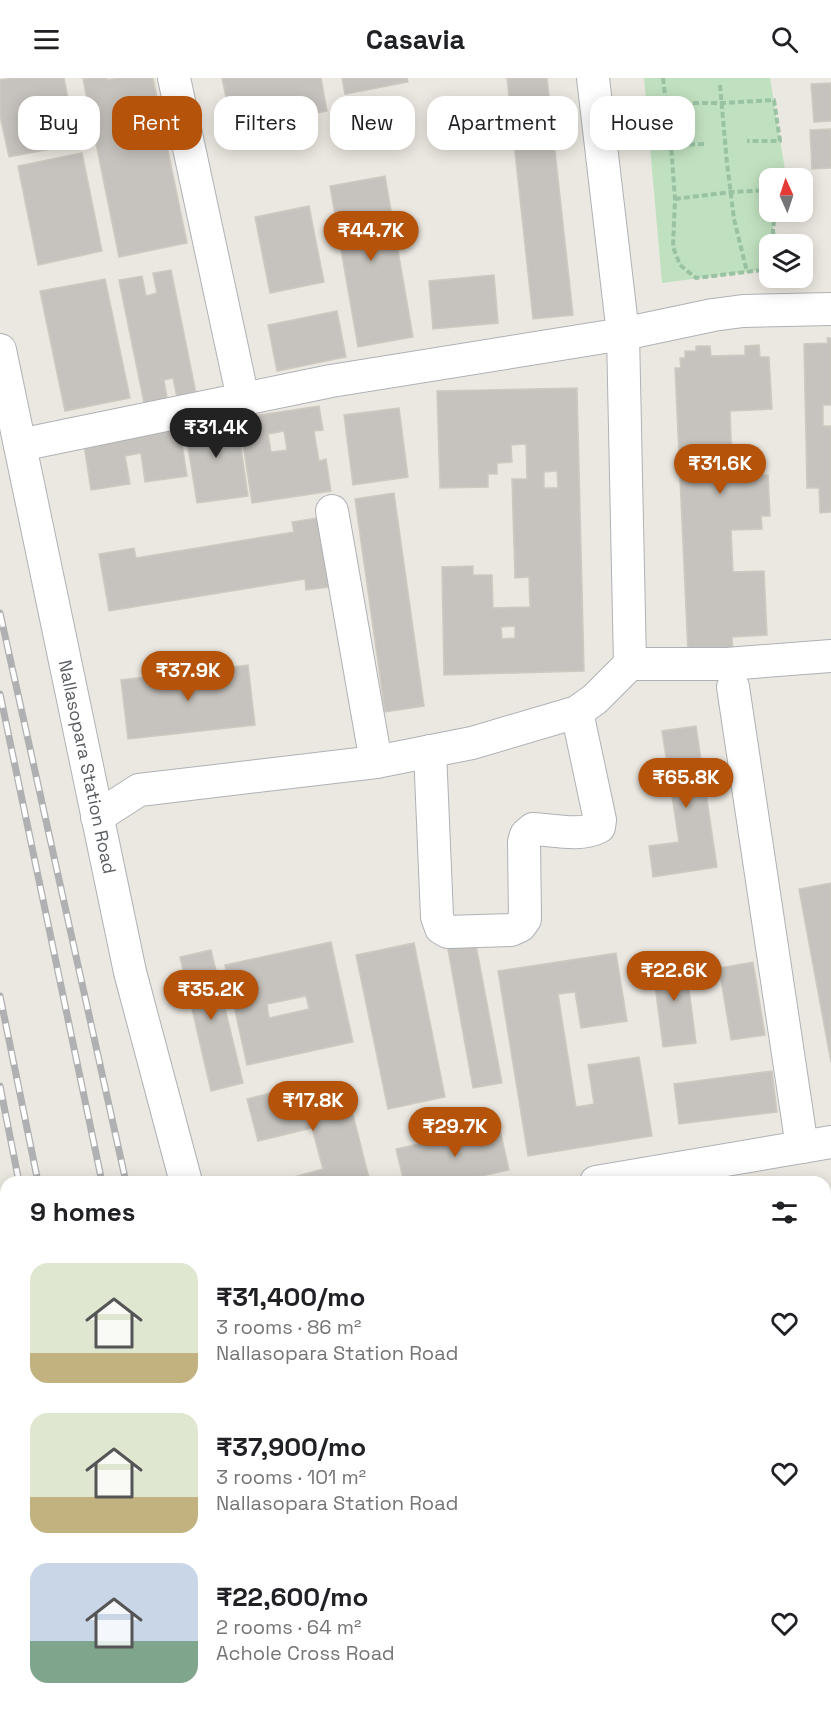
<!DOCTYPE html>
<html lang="en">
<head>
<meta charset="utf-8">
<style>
	body { margin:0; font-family:"Space Grotesk",sans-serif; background:#f2f2f2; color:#202124; height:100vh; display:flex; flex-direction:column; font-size:22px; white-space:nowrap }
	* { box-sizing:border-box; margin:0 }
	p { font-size:20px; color:#757577 }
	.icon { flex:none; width:33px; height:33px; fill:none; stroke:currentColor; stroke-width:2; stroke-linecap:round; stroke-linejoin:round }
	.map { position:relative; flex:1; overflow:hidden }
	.sheet { position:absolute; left:0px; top:1098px; width:831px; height:534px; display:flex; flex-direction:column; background:#fff; border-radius:18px 18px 0 0; box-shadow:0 3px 15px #0003 }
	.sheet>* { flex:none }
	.banner { position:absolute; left:18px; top:18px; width:795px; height:54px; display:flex; gap:12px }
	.needle { width:39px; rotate:357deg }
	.fabs { position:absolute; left:759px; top:90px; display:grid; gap:12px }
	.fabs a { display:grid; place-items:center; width:54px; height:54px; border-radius:12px; background:#fff; box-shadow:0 3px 15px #0003; font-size:30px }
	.price { position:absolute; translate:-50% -51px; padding:0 14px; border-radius:21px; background:#b45309; color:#fff; font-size:20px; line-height:39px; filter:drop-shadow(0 2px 3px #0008) }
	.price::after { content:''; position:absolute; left:50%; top:36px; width:18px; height:14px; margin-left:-9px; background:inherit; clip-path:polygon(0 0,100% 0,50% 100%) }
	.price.selected { background:#222; color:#fff }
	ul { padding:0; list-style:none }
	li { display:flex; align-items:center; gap:18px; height:150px; padding:0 30px }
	li span { display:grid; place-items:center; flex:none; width:168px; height:120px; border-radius:18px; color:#555 }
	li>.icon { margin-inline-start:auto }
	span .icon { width:72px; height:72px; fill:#fffc; stroke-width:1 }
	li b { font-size:26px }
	h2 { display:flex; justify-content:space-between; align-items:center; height:72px; padding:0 30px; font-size:26px }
	.chip { padding:0 21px; border-radius:18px; background:#fff; box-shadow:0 3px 15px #0003; font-size:21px; line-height:54px }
	.chip.selected { background:#b45309; color:#fff }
	header { display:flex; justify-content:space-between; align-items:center; height:78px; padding:0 30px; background:#fff; font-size:27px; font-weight:700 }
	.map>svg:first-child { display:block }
</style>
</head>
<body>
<header><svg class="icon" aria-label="menu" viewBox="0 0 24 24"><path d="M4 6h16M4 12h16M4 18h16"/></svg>Casavia<svg class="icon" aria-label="search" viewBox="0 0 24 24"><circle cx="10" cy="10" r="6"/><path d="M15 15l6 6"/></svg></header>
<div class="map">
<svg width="831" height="1632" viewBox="0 0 831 1632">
	<rect width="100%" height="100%" fill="#ebe8e1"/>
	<polygon fill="#c0e1bf" points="644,0 770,0 786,98 785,100 770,100 770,134 775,134 773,152 774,166 770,166 769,191 662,205"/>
	<g fill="#c6c3be" stroke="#cfcac0" stroke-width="1.5" fill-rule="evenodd">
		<polygon points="13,0 64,0 77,66 9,79 0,38 0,2"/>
		<polygon points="89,0 107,0 107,2 118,0 153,0 187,165 119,179 83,1"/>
		<polygon points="222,0 321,0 327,33 233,52"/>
		<polygon points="342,0 407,0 408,4 345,16"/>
		<polygon points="507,0 547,0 573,237 533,241"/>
		<polygon points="831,5 831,43 814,44 811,6"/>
		<polygon points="831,51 831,90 812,91 810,52"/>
		<polygon points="82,75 102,173 38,187 18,88"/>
		<polygon points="385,98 413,259 358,269 330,108"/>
		<polygon points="309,128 324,204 270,215 255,139"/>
		<polygon points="171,192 197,320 178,324 173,300 164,302 168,326 145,330 119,202 142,198 146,218 157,215 153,195"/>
		<polygon points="494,197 498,245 433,251 429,203"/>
		<polygon points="105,201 130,320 65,333 40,213"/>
		<polygon points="337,233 346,279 277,293 268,247"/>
		<polygon points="827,260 831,260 831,327 823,327 823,348 831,348 831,434 820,435 819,410 807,410 804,266 828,265"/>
		<polygon points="759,267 760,279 769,279 772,331 730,333 732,385 759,383 760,397 768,397 770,438 761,438 762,451 731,452 733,494 764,493 767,557 732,559 733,573 688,575 675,290 681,290 680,280 685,280 685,273 696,273 696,268 710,268 711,278 745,277 745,268"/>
		<path d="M577 310 584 593 444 597 442 489 473 488V497H492L493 530 530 529 529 499 515 500 512 401H527L526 366 511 367 512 384 497 385V396H488V409L440 410 437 313ZM557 393 558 410H544V394ZM515 548V560L502 561 501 549Z"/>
		<path d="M319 328 323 352 314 353 319 383 326 381 331 413 252 425 239 340ZM284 353 287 372 271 374 268 356Z"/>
		<polygon points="399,330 408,399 353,407 344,337"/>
		<polygon points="236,336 248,418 197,425 184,344"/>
		<polygon points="178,340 187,398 145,404 141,375 125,378 130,406 91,412 82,355"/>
		<polygon points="394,415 424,628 385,634 355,421"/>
		<polygon points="317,440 329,509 306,512 305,501 109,533 99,476 134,470 136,480 294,454 292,444"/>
		<polygon points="248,587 255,647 128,661 121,602"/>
		<polygon points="696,648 717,789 653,799 649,768 679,764 662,653"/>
		<polygon points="831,805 831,984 799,811"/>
		<polygon points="475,862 502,1005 473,1010 447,866"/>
		<path d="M331 864 353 964 247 987 225 887ZM306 918 309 931 269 940 267 926Z"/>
		<polygon points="414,865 445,1019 388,1031 356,877"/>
		<polygon points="211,872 243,1005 211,1013 180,879"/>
		<polygon points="616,875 627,943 581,950 575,914 558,916 576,1029 594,1026 588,987 639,979 652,1058 528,1078 498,893"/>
		<polygon points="685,880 696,965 663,969 652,884"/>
		<polygon points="753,884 765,957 731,962 719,890"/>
		<polygon points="772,993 777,1034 679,1046 674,1006"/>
		<polygon points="313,1004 321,1036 351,1029 370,1104 281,1104 280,1103 323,1091 312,1050 258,1063 247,1021"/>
		<polygon points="499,1048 509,1092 454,1104 404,1104 396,1071"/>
		<polygon points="825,1300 831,1304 831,1352 825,1348"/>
		<polygon points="825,1426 831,1432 831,1459 825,1464"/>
		<polygon points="460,1626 488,1626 489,1632 459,1632 458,1627"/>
		<polygon points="495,1626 540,1626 541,1632 496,1632"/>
		<polygon points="640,1626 664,1626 667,1632 642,1632"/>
		<polygon points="672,1626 726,1626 727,1628 719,1632 675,1632"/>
	</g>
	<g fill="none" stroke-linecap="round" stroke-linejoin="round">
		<g stroke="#aeb2b5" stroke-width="34">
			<g id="minor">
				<polyline points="174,0 243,321"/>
				<polyline points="0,272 130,894 186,1104"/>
				<polyline points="20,367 331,303 623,256 713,237 743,233 831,231"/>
				<polyline points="332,433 376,684"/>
				<polyline points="630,586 727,586 831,578"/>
				<polyline points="733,609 802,1069"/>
				<path d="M430 673 437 839 441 850 448 854 511 852 520 848 525 841 524 764 526 757 533 751C553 752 581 759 599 749L600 742 577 634"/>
				<polyline points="97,739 139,712 376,684 472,665 577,634 595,621 630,586 623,256 593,0"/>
				<polyline points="596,1104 831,1064"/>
				<polyline points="825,1140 831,1132"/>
				<polyline points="825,1242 831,1247"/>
				<polyline points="825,1575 831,1569"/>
				<polyline points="319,1626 321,1632"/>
				<polyline points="613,1626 617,1632"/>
				<polyline points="390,1632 416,1626"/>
				<polyline points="763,1632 769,1626"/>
				<polyline points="811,1632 818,1626"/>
			</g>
		</g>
		<g stroke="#99c2a3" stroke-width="4" stroke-dasharray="6 3" stroke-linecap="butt">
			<polyline points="663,0 671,67 675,121 673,169 680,187 696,200 770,191"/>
			<polyline points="720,7 727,85 734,141 747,194"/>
			<polyline points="666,25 723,25 774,22 780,63 747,63"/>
			<polyline points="671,67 705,66"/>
			<polyline points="675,121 731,114 770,112"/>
			<polyline points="774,166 773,152 775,134"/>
			<polyline points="0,1451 6,1489"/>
			<polyline points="28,1626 29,1632"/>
		</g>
		<use href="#minor" stroke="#fff" stroke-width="32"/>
		<g stroke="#afb0b1" stroke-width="7">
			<g id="rail">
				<polyline points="0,535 126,1104"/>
				<polyline points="0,616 102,1104"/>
				<polyline points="0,918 38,1104"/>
				<polyline points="0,1008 19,1104"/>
				<polyline points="142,1626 143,1632"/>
				<polyline points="162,1626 163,1632"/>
				<polyline points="222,1626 224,1632"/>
				<polyline points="246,1626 247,1632"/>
			</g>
		</g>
		<use href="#rail" stroke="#fff" stroke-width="4.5" stroke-dasharray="14" stroke-linecap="butt"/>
	</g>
	<g text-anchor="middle" stroke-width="4.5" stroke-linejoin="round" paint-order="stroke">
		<g font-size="18" fill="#595d61" stroke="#fff">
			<text transform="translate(87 689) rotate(78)" y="6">Nallasopara Station Road</text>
		</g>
	</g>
</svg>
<div class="fabs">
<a><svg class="needle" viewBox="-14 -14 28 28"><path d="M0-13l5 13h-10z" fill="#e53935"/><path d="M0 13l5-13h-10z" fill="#757577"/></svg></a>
<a><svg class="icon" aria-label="layers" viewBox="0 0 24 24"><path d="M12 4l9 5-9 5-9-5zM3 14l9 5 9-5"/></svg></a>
</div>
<b class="price" style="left:371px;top:184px">₹44.7K</b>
<b class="price selected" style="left:216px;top:381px">₹31.4K</b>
<b class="price" style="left:720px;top:417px">₹31.6K</b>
<b class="price" style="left:188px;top:624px">₹37.9K</b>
<b class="price" style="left:686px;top:731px">₹65.8K</b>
<b class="price" style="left:674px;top:924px">₹22.6K</b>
<b class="price" style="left:211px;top:943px">₹35.2K</b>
<b class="price" style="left:313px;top:1054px">₹17.8K</b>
<b class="price" style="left:455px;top:1080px">₹29.7K</b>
<div class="banner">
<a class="chip">Buy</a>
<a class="chip selected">Rent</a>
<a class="chip">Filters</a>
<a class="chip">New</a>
<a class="chip">Apartment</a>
<a class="chip">House</a>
</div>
<section class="sheet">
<h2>9 homes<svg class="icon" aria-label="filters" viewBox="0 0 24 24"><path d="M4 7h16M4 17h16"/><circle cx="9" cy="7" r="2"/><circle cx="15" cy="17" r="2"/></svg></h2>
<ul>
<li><span style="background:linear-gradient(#dfe7d0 75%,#c2b280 0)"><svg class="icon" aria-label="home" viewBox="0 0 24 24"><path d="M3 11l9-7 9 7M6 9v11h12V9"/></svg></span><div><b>₹31,400/mo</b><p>3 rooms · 86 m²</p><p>Nallasopara Station Road</p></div><svg class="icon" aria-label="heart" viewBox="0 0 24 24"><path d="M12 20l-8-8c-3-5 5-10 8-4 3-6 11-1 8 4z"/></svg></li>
<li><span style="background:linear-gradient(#dfe7d0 70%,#c2b280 0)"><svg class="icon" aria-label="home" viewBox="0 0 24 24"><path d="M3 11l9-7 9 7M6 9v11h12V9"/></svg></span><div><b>₹37,900/mo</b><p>3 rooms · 101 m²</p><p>Nallasopara Station Road</p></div><svg class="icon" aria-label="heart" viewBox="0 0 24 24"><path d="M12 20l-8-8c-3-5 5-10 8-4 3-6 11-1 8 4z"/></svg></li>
<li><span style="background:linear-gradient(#c9d6e8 65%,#7fa58c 0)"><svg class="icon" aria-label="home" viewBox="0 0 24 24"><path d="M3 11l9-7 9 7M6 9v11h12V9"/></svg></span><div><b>₹22,600/mo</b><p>2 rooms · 64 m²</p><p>Achole Cross Road</p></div><svg class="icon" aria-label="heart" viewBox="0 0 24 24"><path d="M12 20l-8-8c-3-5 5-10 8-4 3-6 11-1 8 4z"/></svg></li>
</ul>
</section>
</div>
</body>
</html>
